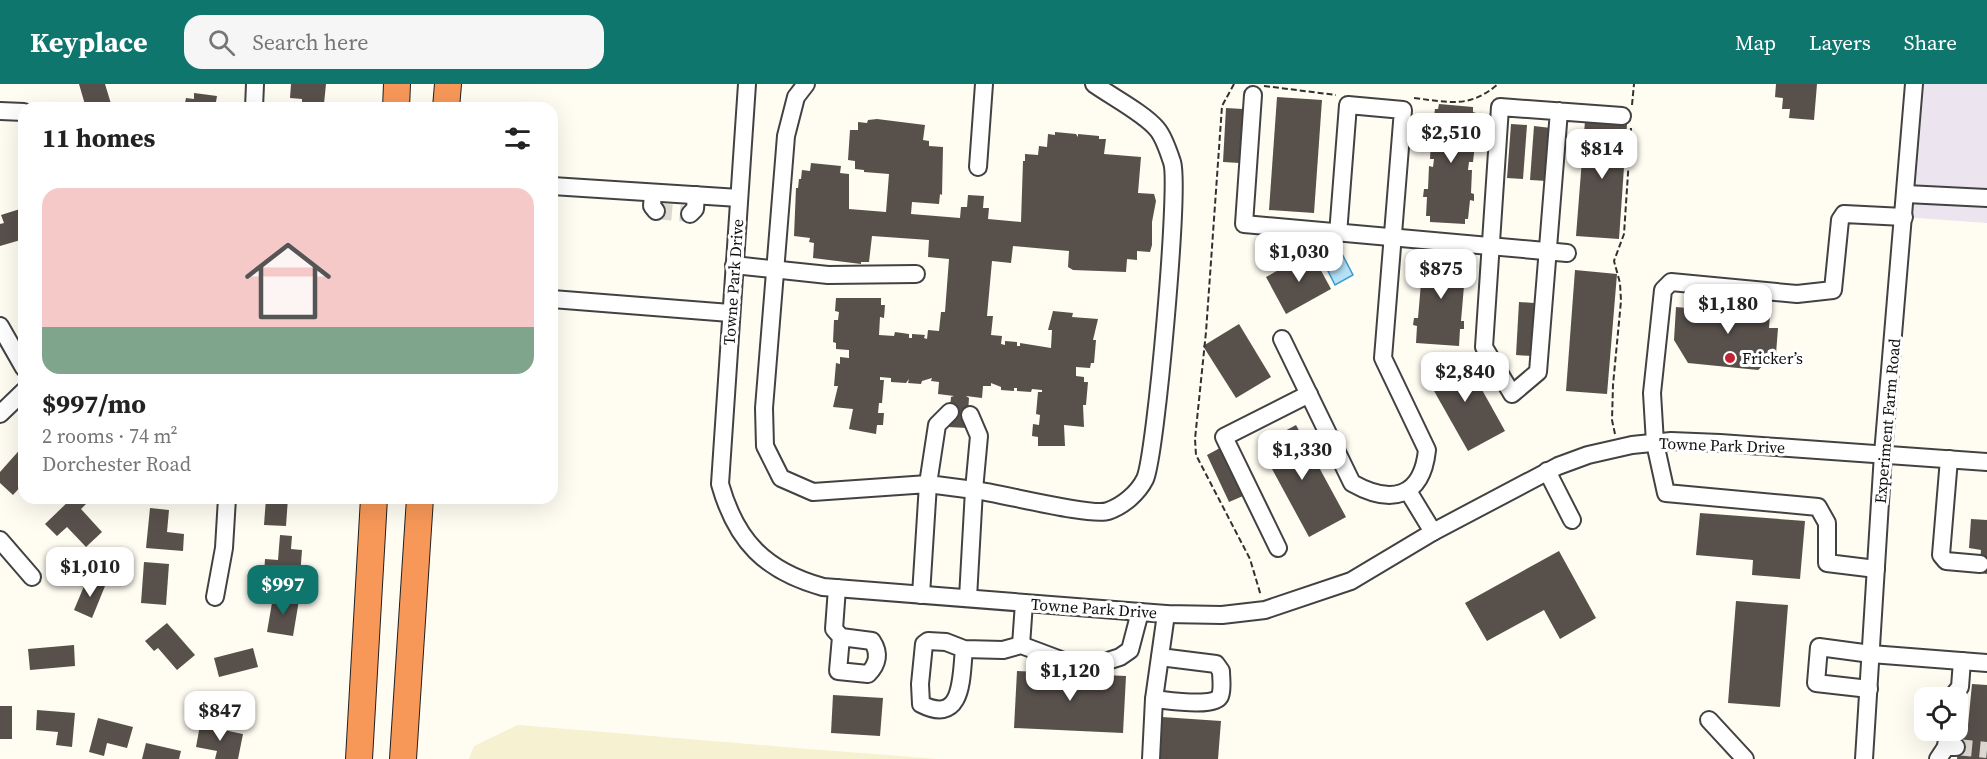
<!DOCTYPE html>
<html lang="en">
<head>
<meta charset="utf-8">
<style>
	body { margin:0; font-family:"Source Serif 4",serif; background:#f6f6f6; color:#222; height:100vh; display:flex; flex-direction:column; font-size:22px; white-space:nowrap }
	* { box-sizing:border-box; margin:0 }
	p { font-size:20px; color:#767676 }
	.icon { flex:none; width:33px; height:33px; fill:none; stroke:currentColor; stroke-width:2; stroke-linecap:round; stroke-linejoin:round }
	.map { position:relative; flex:1; overflow:hidden }
	.side { position:absolute; left:18px; top:18px; width:540px; height:402px; display:flex; flex-direction:column; background:#fff; border-radius:18px; box-shadow:0 6px 24px #0002 }
	.side>* { flex:none }
	.controls { position:absolute; left:1914px; top:603px; display:grid; gap:12px }
	.controls a { display:grid; place-items:center; width:54px; height:54px; border-radius:12px; background:#fff; box-shadow:0 6px 24px #0002; font-size:30px }
	.price { position:absolute; translate:-50% -51px; padding:0 14px; border-radius:12px; background:#fff; color:#222; font-size:20px; line-height:39px; filter:drop-shadow(0 2px 3px #0008) }
	.price::after { content:''; position:absolute; left:50%; top:36px; width:18px; height:14px; margin-left:-9px; background:inherit; clip-path:polygon(0 0,100% 0,50% 100%) }
	.price.current { background:#0f766e; color:#fff }
	ul { padding:0; list-style:none }
	li { display:grid; align-content:center; gap:12px; height:318px; padding:0 24px }
	li span { display:grid; place-items:center; height:186px; border-radius:18px; color:#555 }
	li>.icon { margin-inline-start:auto }
	span .icon { width:108px; height:108px; fill:#fffc; stroke-width:1 }
	li b { font-size:26px }
	h2 { display:flex; justify-content:space-between; align-items:center; height:72px; padding:0 24px; font-size:26px }
	header { display:flex; align-items:center; gap:36px; box-sizing:border-box; height:84px; padding:0 30px; background:#0f766e; color:#fff }
	header strong { font-size:28px }
	nav { display:flex; gap:33px; margin-inline-start:auto; font-size:21px }
	.search { width:420px; height:54px; background:#f6f6f6; display:flex; align-items:center; gap:15px; box-sizing:border-box; padding:0 21px; border-radius:18px; color:#767676; font-size:22px }
	.map>svg:first-child { display:block }
</style>
</head>
<body>
<header>
<strong>Keyplace</strong>
<div class="search"><svg class="icon" aria-label="search" viewBox="0 0 24 24"><circle cx="10" cy="10" r="6"/><path d="M15 15l6 6"/></svg>Search here</div>
<nav><a>Map</a><a>Layers</a><a>Share</a></nav>
</header>
<div class="map">
<svg width="1987" height="675" viewBox="0 0 1987 675">
	<rect width="100%" height="100%" fill="#fffcf2"/>
	<polygon fill="#ece4ee" points="1914,0 1987,0 1987,139 1904,133"/>
	<polygon fill="#f6f1d1" points="518,641 809,665 938,675 469,675 474,662"/>
	<polygon fill="#b5e2f7" stroke="#3b9cd0" stroke-width="1.5" points="1340,166 1353,191 1335,201 1322,175"/>
	<g fill="#58504b">
		<polygon points="79,0 105,0 112,23 86,24"/>
		<polygon points="291,0 326,0 324,20 302,19 302,15 290,14"/>
		<polygon points="1776,0 1817,0 1814,36 1789,34 1790,25 1782,25 1783,14 1775,13"/>
		<polygon points="194,9 217,12 215,24 184,24 186,14 194,15"/>
		<polygon points="1277,13 1322,16 1314,129 1269,126"/>
		<polygon points="1439,20 1473,23 1473,28 1476,29 1478,60 1475,60 1473,78 1469,78 1468,86 1472,86 1471,109 1474,110 1474,117 1470,116 1468,135 1465,135 1465,140 1430,138 1430,132 1426,132 1427,113 1423,113 1424,105 1428,105 1429,82 1433,83 1434,75 1430,75 1431,56 1428,56 1428,48 1432,48 1435,25 1438,25"/>
		<polygon points="1226,24 1243,25 1240,79 1223,78"/>
		<polygon points="877,35 925,41 923,56 929,57 929,62 943,63 942,111 940,110 939,120 912,118 911,130 960,134 961,123 967,123 968,111 984,112 983,124 989,124 988,135 1021,138 1023,77 1025,77 1025,70 1038,71 1039,62 1047,63 1048,50 1055,51 1055,48 1076,50 1078,53 1078,50 1099,52 1099,55 1106,55 1104,70 1141,73 1138,109 1154,110 1156,117 1152,138 1152,161 1150,168 1137,167 1137,176 1127,175 1126,188 1073,186 1068,183 1069,167 1013,162 1011,179 992,177 987,232 993,232 991,251 1002,252 1001,260 1005,261 1005,257 1017,258 1017,262 1020,262 1020,259 1051,264 1052,246 1048,246 1053,227 1073,229 1072,233 1098,235 1093,256 1096,256 1094,279 1091,279 1090,284 1076,283 1076,292 1084,293 1084,298 1088,298 1086,321 1083,321 1084,343 1064,341 1065,362 1038,362 1038,353 1032,352 1033,340 1039,341 1040,331 1036,330 1038,308 1042,308 1042,306 1032,305 1031,308 1017,307 1017,304 1014,304 1014,307 1001,306 1001,303 991,299 991,302 983,302 982,314 966,312 969,314 967,344 948,343 951,313 954,312 938,310 939,298 931,297 932,294 922,297 921,300 908,299 909,295 906,299 891,298 891,294 880,293 880,296 884,296 882,319 879,319 878,329 884,329 883,341 877,341 876,350 849,345 853,325 833,323 838,302 834,302 836,279 840,280 840,273 849,274 849,266 836,265 836,259 833,258 834,236 838,236 839,228 835,227 836,214 881,214 881,221 885,221 884,234 880,233 879,251 894,252 895,248 909,250 909,254 912,254 912,250 925,251 924,254 927,255 928,246 939,247 941,228 945,228 949,175 928,173 929,156 872,152 869,178 861,178 861,180 813,174 814,159 809,158 810,154 794,152 796,104 798,104 799,95 801,95 802,86 810,87 811,79 841,82 840,89 849,90 849,125 886,128 889,90 864,88 864,86 855,85 855,77 848,76 850,46 858,46 858,38 867,39 868,36"/>
		<polygon points="1585,37 1627,40 1619,155 1576,152"/>
		<polygon points="1511,40 1527,41 1523,95 1507,94"/>
		<polygon points="1534,42 1551,44 1547,97 1530,96"/>
		<polygon points="20,125 24,138 24,155 0,162 0,140 4,139 1,131"/>
		<polygon points="1311,168 1331,205 1286,230 1266,193"/>
		<polygon points="1423,170 1465,173 1464,194 1468,195 1467,202 1464,202 1461,237 1464,237 1464,245 1460,245 1459,262 1416,259 1417,242 1413,241 1414,234 1418,234 1421,199 1417,198 1417,191 1421,191"/>
		<polygon points="1575,186 1617,190 1607,310 1566,307"/>
		<polygon points="1719,213 1771,217 1769,244 1778,244 1776,270 1758,286 1688,279 1674,256 1676,223 1709,226 1708,239 1717,239"/>
		<polygon points="1519,218 1534,219 1532,272 1516,271"/>
		<polygon points="1239,240 1271,293 1236,314 1203,262"/>
		<polygon points="1462,270 1505,347 1468,367 1425,291"/>
		<polygon points="1296,341 1346,433 1309,453 1259,361"/>
		<polygon points="24,361 24,399 13,411 0,399 0,388"/>
		<polygon points="1220,364 1243,412 1229,418 1207,371"/>
		<polygon points="72,414 84,414 88,418 81,425 102,448 86,463 67,443 57,452 45,440"/>
		<polygon points="266,414 288,414 286,442 264,441"/>
		<polygon points="150,424 169,426 167,448 184,450 183,467 146,464"/>
		<polygon points="1700,429 1805,437 1800,495 1752,491 1753,476 1696,471"/>
		<polygon points="1971,435 1987,436 1987,490 1979,489 1981,466 1969,464"/>
		<polygon points="280,451 292,452 291,465 302,466 300,493 264,490 265,475 278,476"/>
		<polygon points="1559,467 1596,534 1560,555 1544,526 1487,557 1465,519"/>
		<polygon points="144,478 169,480 166,521 141,519"/>
		<polygon points="87,495 105,502 92,534 74,526"/>
		<polygon points="273,513 299,516 293,552 267,548"/>
		<polygon points="1736,517 1788,521 1780,623 1728,619"/>
		<polygon points="167,539 195,571 177,586 158,564 154,567 145,557"/>
		<polygon points="74,561 75,582 30,586 28,565"/>
		<polygon points="253,564 258,583 219,593 214,574"/>
		<polygon points="1017,587 1126,592 1123,649 1014,644"/>
		<polygon points="1972,600 1987,601 1987,675 1957,675 1960,641 1968,641"/>
		<polygon points="833,611 883,614 880,652 831,649"/>
		<rect x="0" y="622" width="12" height="33"/>
		<polygon points="37,626 75,629 72,663 56,661 58,648 36,646"/>
		<polygon points="1162,633 1221,637 1218,675 1159,675"/>
		<polygon points="98,634 133,643 127,664 107,659 104,672 89,668"/>
		<polygon points="200,641 243,650 238,675 215,675 217,667 196,663"/>
		<polygon points="146,659 181,667 179,675 142,675"/>
	</g>
	<g fill="none" stroke-linecap="round" stroke-linejoin="round">
		<g stroke="#dbd8d0" stroke-width="16" stroke-dasharray="16 8" stroke-linecap="butt">
			<polyline points="656,127 690,130"/>
			<polyline points="1956,663 1987,666"/>
		</g>
		<g stroke="#424242" stroke-width="20">
			<g id="minor">
				<path d="M747 0 720 400C736 457 765 487 823 503L1166 530 1222 531 1265 526 1351 497 1433 448 1558 382 1588 371 1632 361 1671 357 1720 359 1987 378"/>
				<polyline points="806,0 796,13 786,52 764,324 765,362 781,394 813,408 928,400 921,511"/>
				<polyline points="1253,11 1244,140 1567,169"/>
				<polyline points="254,24 255,0"/>
				<polyline points="0,27 24,28"/>
				<polyline points="1559,27 1538,288 1512,310 1484,263 1500,23 1622,32"/>
				<polyline points="978,83 984,0"/>
				<polyline points="552,102 739,114"/>
				<polyline points="653,109 652,122 656,127"/>
				<polyline points="1906,110 1987,114"/>
				<polyline points="690,130 695,125 696,111"/>
				<polyline points="734,181 828,191 916,190"/>
				<polyline points="552,215 730,229"/>
				<polyline points="0,242 24,284"/>
				<path d="M1282 255 1352 399C1391 421 1422 414 1427 366L1383 274 1403 26 1348 21 1338 150"/>
				<polyline points="950,328 937,341 928,400 974,406 979,352 970,331"/>
				<polyline points="0,330 24,307"/>
				<polyline points="1949,375 1941,471 1946,477 1980,480"/>
				<polyline points="1547,387 1572,436"/>
				<polyline points="1408,407 1433,448"/>
				<polyline points="0,456 32,493"/>
				<polyline points="1278,464 1224,353 1309,310"/>
				<polyline points="1876,485 1827,479 1827,439 1818,423 1666,409 1655,359 1652,309 1663,206 1671,198 1797,210 1833,206 1840,136 1844,130 1904,133"/>
				<path d="M837 504 834 545 841 553 838 587 868 590C878 580 880 569 872 557L841 553"/>
				<polyline points="215,513 224,464 227,414"/>
				<path d="M968 514 974 406C1000 409 1091 433 1108 427 1123 422 1138 409 1145 395 1156 371 1180 100 1172 78 1169 69 1164 53 1157 45 1145 30 1111 12 1094 0"/>
				<polyline points="1021,561 1024,519"/>
				<path d="M964 565C961 592 964 642 921 620L920 600 924 560 928 557 946 558 964 565 1003 566 1021 561 1069 579 1095 581 1120 573 1130 566 1140 528"/>
				<polyline points="1869,605 1816,599 1819,563 1871,570 1987,579"/>
				<polyline points="1951,614 1960,603 1962,577"/>
				<path d="M1154 615C1166 616 1216 624 1220 612 1223 605 1221 594 1221 587L1216 580 1160 573"/>
				<polyline points="1709,636 1745,675"/>
				<polyline points="1946,663 1948,646"/>
				<polyline points="1151,675 1154,615 1166,530"/>
				<polyline points="1864,675 1883,370 1914,0"/>
				<polyline points="1938,675 1946,663 1956,663"/>
			</g>
		</g>
		<g stroke="#202020" stroke-width="28">
			<g id="highway">
				<polyline points="396,24 397,0"/>
				<polyline points="446,24 448,0"/>
				<polyline points="359,675 374,414"/>
				<polyline points="403,675 420,414"/>
			</g>
		</g>
		<g stroke="#313131" stroke-width="2" stroke-dasharray="6 3" stroke-linecap="butt">
			<polyline points="1234,0 1222,22 1206,248 1195,355 1196,371 1250,475 1261,512"/>
			<polyline points="1264,2 1336,11"/>
			<path d="M1414 14C1449 18 1469 25 1498 0"/>
			<polyline points="1632,21 1634,0"/>
			<polyline points="1615,350 1612,336 1613,301 1621,217 1620,199 1614,177 1624,150 1631,44"/>
		</g>
		<use href="#minor" stroke="#fff" stroke-width="16"/>
		<use href="#highway" stroke="#f79858" stroke-width="26"/>
	</g>
	<circle fill="#c32434" stroke="#fff" stroke-width="2" cx="1730" cy="274" r="6"/>
	<g text-anchor="middle" stroke-width="6" stroke-linejoin="round" paint-order="stroke">
		<g font-size="16" fill="#0f0f0f" stroke="#fff">
			<text transform="translate(733 198) rotate(-86)" y="6">Towne Park Drive</text>
			<text transform="translate(1887 337) rotate(-85)" y="6">Experiment Farm Road</text>
			<text transform="translate(1722 361) rotate(2)" y="6">Towne Park Drive</text>
			<text transform="translate(1094 524) rotate(4)" y="6">Towne Park Drive</text>
		</g>
		<g font-size="16" fill="#0f0f0f" stroke="#fff" text-anchor="start">
			<text x="1742" y="280">Fricker’s</text>
		</g>
	</g>
</svg>
<div class="controls">
<a><svg class="icon" aria-label="locate" viewBox="0 0 24 24"><circle cx="12" cy="12" r="6"/><path d="M12 2v4M12 18v4M2 12h4M18 12h4"/></svg></a>
</div>
<b class="price" style="left:1451px;top:80px">$2,510</b>
<b class="price" style="left:1602px;top:96px">$814</b>
<b class="price" style="left:1299px;top:199px">$1,030</b>
<b class="price" style="left:1441px;top:216px">$875</b>
<b class="price" style="left:1728px;top:251px">$1,180</b>
<b class="price" style="left:1465px;top:319px">$2,840</b>
<b class="price" style="left:1302px;top:397px">$1,330</b>
<b class="price" style="left:90px;top:514px">$1,010</b>
<b class="price current" style="left:283px;top:532px">$997</b>
<b class="price" style="left:1070px;top:618px">$1,120</b>
<b class="price" style="left:220px;top:658px">$847</b>
<section class="side">
<h2>11 homes<svg class="icon" aria-label="filters" viewBox="0 0 24 24"><path d="M4 7h16M4 17h16"/><circle cx="9" cy="7" r="2"/><circle cx="15" cy="17" r="2"/></svg></h2>
<ul>
<li><span style="background:linear-gradient(#f6c9c9 75%,#7fa58c 0)"><svg class="icon" aria-label="home" viewBox="0 0 24 24"><path d="M3 11l9-7 9 7M6 9v11h12V9"/></svg></span><div><b>$997/mo</b><p>2 rooms · 74 m²</p><p>Dorchester Road</p></div></li>
</ul>
</section>
</div>
</body>
</html>
